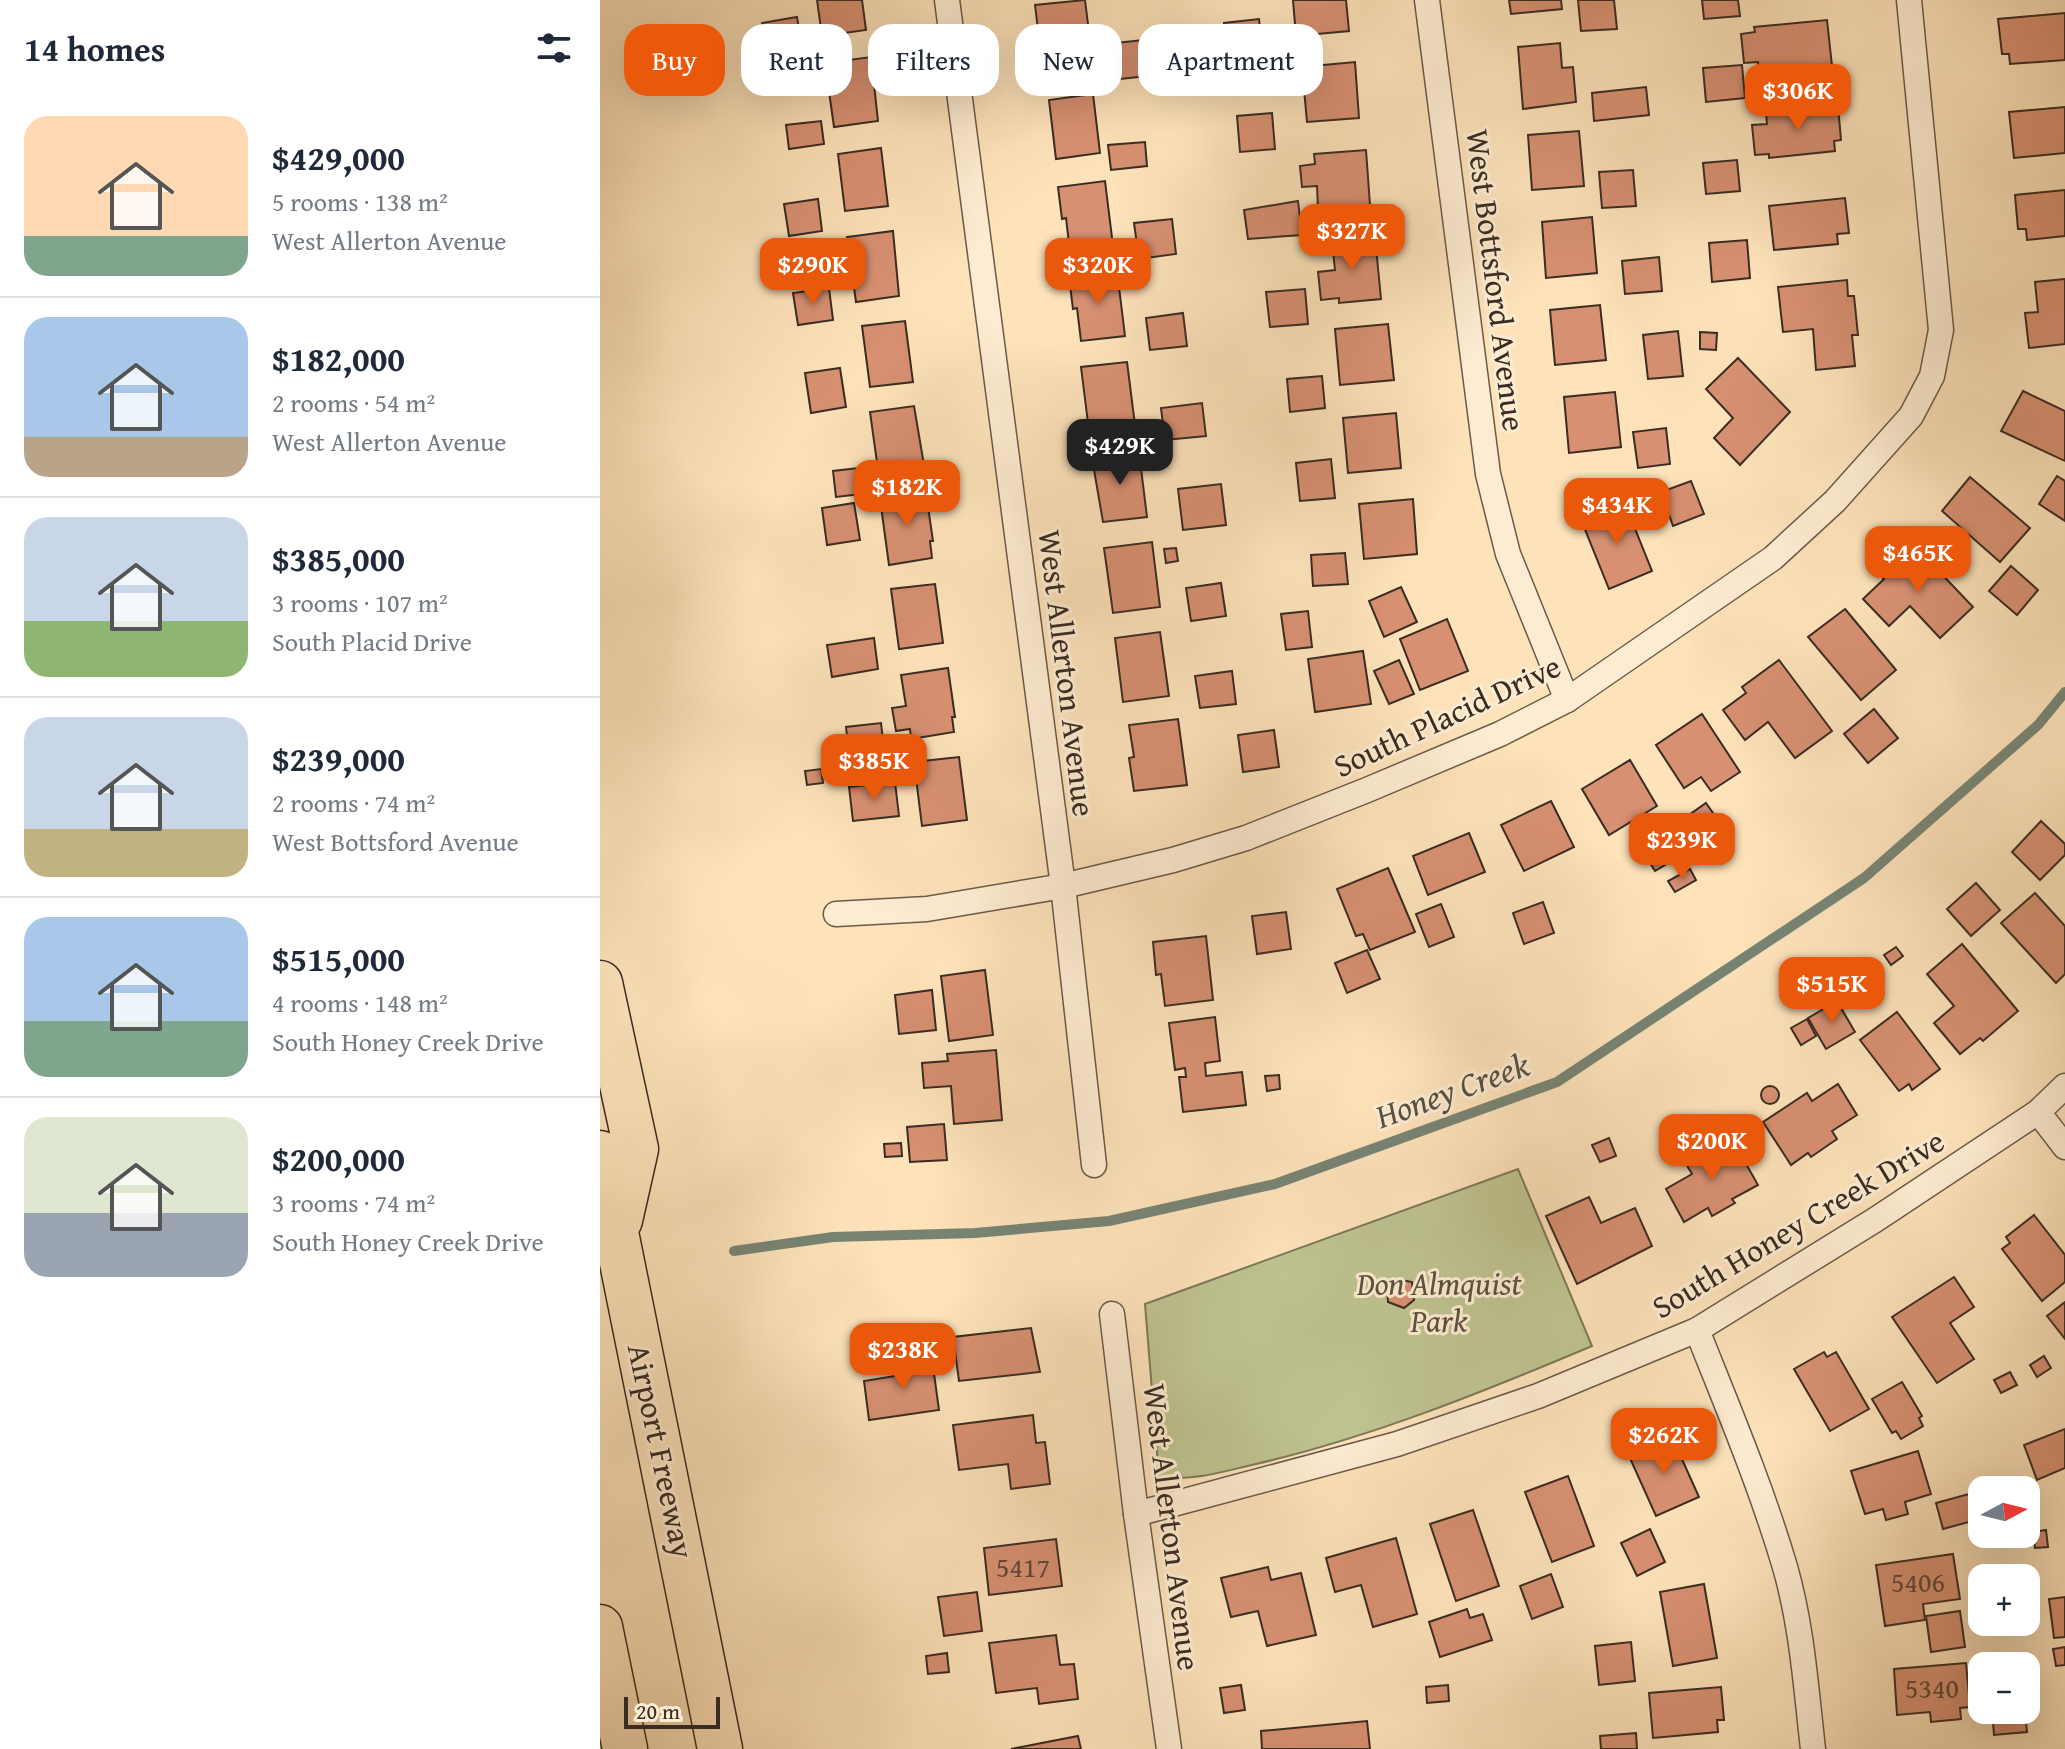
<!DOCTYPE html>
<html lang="en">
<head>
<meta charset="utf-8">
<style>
	body { margin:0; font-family:"Gentium Book Plus",serif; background:#f6f6f7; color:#1f2937; height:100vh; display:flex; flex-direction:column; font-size:30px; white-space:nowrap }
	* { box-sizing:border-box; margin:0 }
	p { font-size:26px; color:#747a83 }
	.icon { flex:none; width:44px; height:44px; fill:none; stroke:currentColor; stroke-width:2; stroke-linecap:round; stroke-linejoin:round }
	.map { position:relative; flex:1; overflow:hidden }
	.sheet { display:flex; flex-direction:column; background:#fff; width:600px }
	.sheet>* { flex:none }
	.top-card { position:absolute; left:24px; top:24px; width:760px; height:72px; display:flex; gap:16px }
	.needle { width:52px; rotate:83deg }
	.buttons { position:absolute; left:1368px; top:1476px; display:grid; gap:16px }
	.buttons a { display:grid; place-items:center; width:72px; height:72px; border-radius:16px; background:#fff; box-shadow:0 8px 32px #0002; font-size:40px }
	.scale { position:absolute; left:24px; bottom:20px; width:96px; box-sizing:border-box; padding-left:8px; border:4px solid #3a2c22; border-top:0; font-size:22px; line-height:28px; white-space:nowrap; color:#3a2c22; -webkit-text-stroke:6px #feecd2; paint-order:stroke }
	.price { position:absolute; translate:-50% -68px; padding:0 18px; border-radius:16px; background:#ea580c; color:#fff; font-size:26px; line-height:52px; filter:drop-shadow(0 2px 4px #0008) }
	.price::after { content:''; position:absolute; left:50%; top:48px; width:24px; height:18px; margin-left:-12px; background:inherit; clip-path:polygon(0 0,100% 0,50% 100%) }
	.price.current { background:#222; color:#fff }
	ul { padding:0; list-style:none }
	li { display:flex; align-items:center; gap:24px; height:200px; padding:0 24px }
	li+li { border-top:2px solid #e0e1e3 }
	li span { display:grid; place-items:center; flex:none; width:224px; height:160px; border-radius:24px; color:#555 }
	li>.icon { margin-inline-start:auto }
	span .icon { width:96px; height:96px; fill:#fffc; stroke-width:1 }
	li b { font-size:34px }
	h2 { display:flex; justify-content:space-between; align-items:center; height:96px; padding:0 24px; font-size:34px }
	.chip { padding:0 28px; border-radius:24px; background:#fff; box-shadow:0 8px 32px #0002; font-size:28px; line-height:72px }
	.chip.current { background:#ea580c; color:#fff }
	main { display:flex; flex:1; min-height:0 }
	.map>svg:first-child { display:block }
</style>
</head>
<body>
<main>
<section class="sheet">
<h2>14 homes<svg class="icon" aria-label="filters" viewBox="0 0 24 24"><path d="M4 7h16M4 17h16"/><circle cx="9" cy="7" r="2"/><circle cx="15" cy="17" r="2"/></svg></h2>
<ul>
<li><span style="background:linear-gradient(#ffd9b3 75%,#7fa58c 0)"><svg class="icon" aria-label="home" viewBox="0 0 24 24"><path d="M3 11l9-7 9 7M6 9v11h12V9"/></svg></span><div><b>$429,000</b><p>5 rooms · 138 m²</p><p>West Allerton Avenue</p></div></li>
<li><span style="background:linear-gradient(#a9c7e8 75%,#b9a48a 0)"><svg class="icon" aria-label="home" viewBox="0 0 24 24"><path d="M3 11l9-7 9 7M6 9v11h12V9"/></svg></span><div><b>$182,000</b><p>2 rooms · 54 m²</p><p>West Allerton Avenue</p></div></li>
<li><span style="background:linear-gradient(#c9d6e8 65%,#8fb573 0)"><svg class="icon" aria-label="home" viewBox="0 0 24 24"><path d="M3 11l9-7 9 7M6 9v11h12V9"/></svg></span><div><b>$385,000</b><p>3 rooms · 107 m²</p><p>South Placid Drive</p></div></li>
<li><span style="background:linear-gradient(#c9d6e8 70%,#c2b280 0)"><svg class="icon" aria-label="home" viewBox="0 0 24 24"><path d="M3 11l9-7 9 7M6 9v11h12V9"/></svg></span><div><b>$239,000</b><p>2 rooms · 74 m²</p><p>West Bottsford Avenue</p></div></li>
<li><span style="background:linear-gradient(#a9c7e8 65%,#7fa58c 0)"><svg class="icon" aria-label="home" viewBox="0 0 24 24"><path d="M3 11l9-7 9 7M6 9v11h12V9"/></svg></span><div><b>$515,000</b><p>4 rooms · 148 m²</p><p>South Honey Creek Drive</p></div></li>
<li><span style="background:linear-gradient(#dfe7d0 60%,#9aa5b1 0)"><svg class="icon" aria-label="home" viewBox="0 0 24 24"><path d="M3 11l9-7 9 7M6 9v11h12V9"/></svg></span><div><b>$200,000</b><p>3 rooms · 74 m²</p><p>South Honey Creek Drive</p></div></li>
</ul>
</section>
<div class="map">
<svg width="1465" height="1749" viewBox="0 0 1465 1749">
	<rect width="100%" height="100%" fill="#fde2ba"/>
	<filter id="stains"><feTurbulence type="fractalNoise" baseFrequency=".0025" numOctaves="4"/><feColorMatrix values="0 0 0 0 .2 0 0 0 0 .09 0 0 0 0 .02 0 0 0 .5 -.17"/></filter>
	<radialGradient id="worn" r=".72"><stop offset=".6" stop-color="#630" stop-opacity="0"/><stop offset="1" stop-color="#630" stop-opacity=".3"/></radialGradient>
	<path fill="#bec390" stroke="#7c7859" stroke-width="2" d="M918 1169 992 1346C883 1392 772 1437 656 1464 621 1472 595 1481 559 1477L545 1304Z"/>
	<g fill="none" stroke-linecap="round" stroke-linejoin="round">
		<polyline stroke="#778474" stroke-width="10" points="134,1251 233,1237 375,1233 509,1221 675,1184 957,1082 1264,878 1438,725 1465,692"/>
	</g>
	<g fill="#d79072" stroke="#3a2c22" stroke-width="2">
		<polygon points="217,0 262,0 266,30 222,36"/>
		<polygon points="485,0 493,65 443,71 435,5"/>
		<polygon points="693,0 746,0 749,31 696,36"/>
		<polygon points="909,0 961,0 962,9 911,14"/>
		<polygon points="978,0 1014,0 1017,29 981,31"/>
		<polygon points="1102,0 1138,0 1140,16 1104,19"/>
		<polygon points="1465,13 1465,60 1410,64 1409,54 1402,54 1398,19"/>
		<polygon points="197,17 203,53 168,60 162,23"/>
		<polygon points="659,19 664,60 629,64 624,23"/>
		<polygon points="1227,20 1232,66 1159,73 1158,62 1144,63 1141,34 1155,32 1154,27"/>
		<polygon points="543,40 547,76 511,80 507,44"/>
		<polygon points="960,43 962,68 973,67 976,102 923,109 918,47"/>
		<polygon points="271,57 278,121 234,127 225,63"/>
		<polygon points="755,62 759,118 707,122 702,67"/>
		<polygon points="1142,65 1145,98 1106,102 1103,68"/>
		<polygon points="1046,87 1049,115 994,121 992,93"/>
		<polygon points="493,94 500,153 456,159 449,100"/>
		<polygon points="1238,106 1241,140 1234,141 1235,151 1169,158 1169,154 1155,155 1152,125 1167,124 1166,113"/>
		<polygon points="1465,107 1465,153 1414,158 1409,112"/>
		<polygon points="672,113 675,149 640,152 637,116"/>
		<polygon points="221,121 224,144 189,149 186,125"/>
		<polygon points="979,131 984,186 932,190 928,135"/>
		<polygon points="545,142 547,166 511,170 508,145"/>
		<polygon points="281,148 288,206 245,211 238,154"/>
		<polygon points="766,150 770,205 718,209 717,186 702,187 700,166 715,164 714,154"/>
		<polygon points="1137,160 1140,191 1106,194 1103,163"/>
		<polygon points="1033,170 1036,206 1002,208 999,172"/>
		<polygon points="505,181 513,246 470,252 466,218 462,219 458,187"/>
		<polygon points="1465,190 1465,236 1427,240 1426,229 1418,229 1415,195"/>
		<polygon points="1245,198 1249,233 1237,234 1238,244 1174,250 1169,206"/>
		<polygon points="218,199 222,231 189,236 184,204"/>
		<polygon points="698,201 702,235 648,239 644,210"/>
		<polygon points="992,217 997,273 946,278 942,222"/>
		<polygon points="572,219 576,254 539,259 534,223"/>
		<polygon points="293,231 299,296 256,302 247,237"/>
		<polygon points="775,237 781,299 739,303 739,298 721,300 718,272 735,270 732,242"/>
		<polygon points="1147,240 1150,278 1112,282 1109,243"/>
		<polygon points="1059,257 1062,291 1025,294 1022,261"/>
		<polygon points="517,271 525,336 481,341 477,308 473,309 469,277"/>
		<polygon points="1465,279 1465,344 1429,348 1425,313 1438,312 1435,282"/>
		<polygon points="1247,280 1248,296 1254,296 1258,335 1252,335 1255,366 1216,370 1213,329 1183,332 1178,287"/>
		<polygon points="229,288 233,320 198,325 193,293"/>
		<polygon points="705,289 708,324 670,327 666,292"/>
		<polygon points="1000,305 1006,360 955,365 950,310"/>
		<polygon points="583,313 587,346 550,350 546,318"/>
		<polygon points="305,321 313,382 270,387 262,326"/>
		<polygon points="788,324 794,380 740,385 735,329"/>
		<polygon points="1078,331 1083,376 1048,379 1043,335"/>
		<polygon points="1100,332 1117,333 1116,350 1100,349"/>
		<polygon points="1138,358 1190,412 1140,465 1114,438 1133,418 1106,389"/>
		<polygon points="527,362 535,425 489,431 481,367"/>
		<polygon points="240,368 246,407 211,413 205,373"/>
		<polygon points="722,376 725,408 690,412 687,379"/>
		<polygon points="1423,391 1465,411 1465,461 1401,431"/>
		<polygon points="1015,392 1021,447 969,453 964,397"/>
		<polygon points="602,403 606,436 565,440 561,408"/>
		<polygon points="314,406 325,471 279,477 270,412"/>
		<polygon points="796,413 801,468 748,473 743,418"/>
		<polygon points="1066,428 1070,464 1038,468 1033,432"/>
		<polygon points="539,452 547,517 503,522 492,458"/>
		<polygon points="731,459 735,498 700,501 696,463"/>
		<polygon points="267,467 270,493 236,497 233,471"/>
		<polygon points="1457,476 1465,481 1465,521 1439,504"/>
		<polygon points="1370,477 1430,528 1400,562 1342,511"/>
		<polygon points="1091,481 1104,514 1073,526 1061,492"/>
		<polygon points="621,484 626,525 583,530 578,489"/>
		<polygon points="326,493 333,541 330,541 332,558 289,565 280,499"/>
		<polygon points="813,499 817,554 764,559 759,504"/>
		<polygon points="254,503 260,540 227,545 222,508"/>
		<polygon points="1025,504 1052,571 1009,589 982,522"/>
		<polygon points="552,542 560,607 513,613 504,548"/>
		<polygon points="1313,544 1373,607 1340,638 1310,606 1289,626 1263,599 1284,579 1281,576"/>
		<polygon points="576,548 578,561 566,563 564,549"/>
		<polygon points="745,553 748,584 713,586 711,555"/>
		<polygon points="1411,566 1438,590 1417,615 1389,591"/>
		<polygon points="621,583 626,616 591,621 586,588"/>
		<polygon points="335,584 343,643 299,649 291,589"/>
		<polygon points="801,587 817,622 784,637 769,601"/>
		<polygon points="1245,609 1296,670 1261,700 1208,637"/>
		<polygon points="708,611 712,647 686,650 681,614"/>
		<polygon points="847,619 868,671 820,690 800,639"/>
		<polygon points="560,632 569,696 523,702 515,638"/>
		<polygon points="274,638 278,669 232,677 227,645"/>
		<polygon points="763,651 771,704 715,712 708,659"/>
		<polygon points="799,660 814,694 789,704 774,671"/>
		<polygon points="1179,660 1232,731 1195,758 1168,722 1145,740 1123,710 1146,693 1142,687"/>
		<polygon points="348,668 355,717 352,717 354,732 311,739 310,729 296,731 292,708 306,706 301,675"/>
		<polygon points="632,671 636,704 600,708 595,676"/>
		<polygon points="1274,709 1298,738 1268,763 1244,734"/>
		<polygon points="1102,714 1140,772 1111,791 1101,777 1084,788 1056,745"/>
		<polygon points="578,719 587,785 534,791 529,758 534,757 529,725"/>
		<polygon points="281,723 285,757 250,762 246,727"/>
		<polygon points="674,730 679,767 643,772 638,735"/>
		<polygon points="359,757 367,820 322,826 314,762"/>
		<polygon points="1030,760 1057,806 1009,835 982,789"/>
		<polygon points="221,769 223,783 207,785 205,771"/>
		<polygon points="295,782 299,816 253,821 249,787"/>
		<polygon points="951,801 974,847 924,871 901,825"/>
		<polygon points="1106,803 1127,833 1101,852 1079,822"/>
		<polygon points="1441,821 1465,844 1465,855 1440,880 1412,852"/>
		<polygon points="1066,824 1084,854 1055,871 1037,842"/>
		<polygon points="869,833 885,872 828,895 813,856"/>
		<polygon points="788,868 815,932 770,950 763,934 756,936 737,889"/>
		<polygon points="1090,869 1096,880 1075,892 1068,881"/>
		<polygon points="1376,883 1400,910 1371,936 1347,909"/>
		<polygon points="1435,893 1465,926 1465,974 1456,983 1401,923"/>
		<polygon points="943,902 954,933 924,944 913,913"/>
		<polygon points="841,904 854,937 829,947 816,914"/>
		<polygon points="686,912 691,949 657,954 652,916"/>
		<polygon points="606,936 613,1000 565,1006 561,974 556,975 553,942"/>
		<polygon points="1362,944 1418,1011 1383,1041 1380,1038 1360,1054 1334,1023 1354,1006 1327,974"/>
		<polygon points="1296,947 1303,956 1291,965 1284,955"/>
		<polygon points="767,950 780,979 747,993 735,963"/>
		<polygon points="385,970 393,1035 349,1041 341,976"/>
		<polygon points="332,990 336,1030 299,1034 295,995"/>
		<polygon points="1237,1001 1255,1032 1226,1049 1208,1018"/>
		<polygon points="1297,1012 1340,1069 1312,1090 1309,1084 1299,1091 1260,1040"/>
		<polygon points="615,1017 620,1061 605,1063 606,1076 642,1072 646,1105 583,1112 579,1077 586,1077 585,1068 575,1070 569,1023"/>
		<polygon points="1207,1019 1216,1036 1201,1045 1191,1028"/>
		<polygon points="396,1050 402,1120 354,1124 351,1086 324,1088 322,1063 348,1061 347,1054"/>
		<polygon points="679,1075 680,1089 667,1091 665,1076"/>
		<polygon points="1238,1084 1257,1115 1232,1131 1237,1139 1211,1157 1208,1153 1191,1165 1163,1122 1207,1093 1212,1101"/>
		<circle cx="1170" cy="1095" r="9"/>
		<polygon points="344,1124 347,1160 310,1162 307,1127"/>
		<polygon points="1009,1138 1016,1156 1000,1162 992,1145"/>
		<polygon points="1132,1139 1158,1185 1132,1199 1135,1203 1112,1216 1108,1208 1084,1222 1066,1189 1092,1174 1086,1164"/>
		<polygon points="301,1143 302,1156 285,1157 284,1144"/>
		<polygon points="989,1197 1001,1223 1035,1208 1052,1246 977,1284 946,1216"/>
		<polygon points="1434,1215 1465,1255 1465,1282 1442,1301 1402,1249 1410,1243 1406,1237"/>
		<polygon points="1354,1277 1374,1307 1350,1323 1374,1359 1337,1383 1292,1317"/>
		<polygon points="796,1279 812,1282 814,1300 804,1308 788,1302 787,1287"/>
		<polygon points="1465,1302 1465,1339 1447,1316"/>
		<polygon points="431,1328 440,1372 359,1381 353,1337"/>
		<polygon points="1224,1352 1227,1357 1236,1352 1269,1409 1230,1431 1194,1369"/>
		<polygon points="1444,1356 1451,1368 1437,1377 1430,1365"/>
		<polygon points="332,1359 339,1410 269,1420 264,1381 295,1376 293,1364"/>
		<polygon points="1410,1372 1417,1385 1401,1393 1394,1380"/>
		<polygon points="1302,1382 1322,1416 1319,1418 1323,1426 1301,1439 1296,1431 1292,1433 1272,1399"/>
		<polygon points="433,1415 436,1443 445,1442 450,1484 411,1489 408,1464 359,1470 353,1425"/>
		<polygon points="1465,1429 1465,1468 1437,1480 1424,1445"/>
		<polygon points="1072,1437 1099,1497 1056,1516 1029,1456"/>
		<polygon points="1318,1451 1331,1494 1305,1502 1308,1514 1286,1520 1283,1509 1265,1514 1251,1471"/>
		<polygon points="968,1476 994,1546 952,1562 925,1492"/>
		<polygon points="1369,1494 1376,1520 1343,1529 1336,1503"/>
		<polygon points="873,1510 899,1586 856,1601 830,1524"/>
		<polygon points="1050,1529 1065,1562 1037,1576 1021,1543"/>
		<polygon points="1446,1530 1448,1547 1435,1548 1433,1532"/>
		<polygon points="796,1538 817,1614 773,1627 761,1585 735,1592 726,1558"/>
		<polygon points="456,1539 462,1586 389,1595 384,1548"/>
		<polygon points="1353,1554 1360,1599 1323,1604 1325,1620 1285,1626 1276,1565"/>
		<polygon points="668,1567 671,1580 701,1573 716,1635 667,1646 658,1611 631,1617 621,1578"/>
		<polygon points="951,1574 963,1607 932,1619 920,1586"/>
		<polygon points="1104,1584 1117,1658 1073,1666 1060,1592"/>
		<polygon points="377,1592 382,1631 344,1636 338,1597"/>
		<polygon points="1465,1597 1465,1637 1454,1638 1449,1599"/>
		<polygon points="867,1609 870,1618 883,1614 892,1640 840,1657 829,1622"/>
		<polygon points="1360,1611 1365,1647 1331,1652 1326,1616"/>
		<polygon points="456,1635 460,1665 474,1664 478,1699 439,1704 437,1688 396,1693 389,1643"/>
		<polygon points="1031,1642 1035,1681 999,1685 995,1646"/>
		<polygon points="1465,1647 1465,1665 1456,1666 1453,1649"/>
		<polygon points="347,1653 349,1672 328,1674 326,1656"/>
		<polygon points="1366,1663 1370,1707 1360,1708 1361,1719 1331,1722 1330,1712 1297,1715 1294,1669"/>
		<polygon points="641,1685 645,1710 624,1713 620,1688"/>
		<polygon points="848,1685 849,1701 827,1703 826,1687"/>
		<polygon points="1121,1687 1124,1720 1117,1720 1118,1732 1053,1738 1049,1693"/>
		<polygon points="1392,1710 1425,1710 1427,1732 1394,1735"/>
		<polygon points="767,1721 770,1749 662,1749 661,1731"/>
		<polygon points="1036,1733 1037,1749 1001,1749 1000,1736"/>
		<polygon points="478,1736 481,1749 411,1749"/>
	</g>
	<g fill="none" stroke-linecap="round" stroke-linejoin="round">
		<g stroke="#6b5a48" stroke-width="27">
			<g id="minor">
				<polyline points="347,0 463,886 494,1165"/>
				<polyline points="827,0 888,474 908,554 967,700"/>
				<polyline points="236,914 327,909 463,886 573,860 646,838 767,790 900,734 967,700 1173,558 1235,501 1311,416 1332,376 1341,330 1309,0"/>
				<polyline points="1438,1112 1465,1147"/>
				<polyline points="512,1314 536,1514 569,1749"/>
				<path d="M1097 1330C1128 1408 1161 1486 1185 1567 1202 1626 1206 1688 1213 1749"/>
				<polyline points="536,1514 797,1444 938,1396 1097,1330 1275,1220 1438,1112 1465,1086"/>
			</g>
		</g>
		<g stroke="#3a2c22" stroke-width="47">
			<g id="motorway">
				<polyline points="0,983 36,1149 20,1220"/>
				<polyline points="0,1153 120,1749"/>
				<polyline points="0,1627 25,1749"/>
			</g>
		</g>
		<use href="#minor" stroke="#feecd2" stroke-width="24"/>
		<use href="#motorway" stroke="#fde2ba" stroke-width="44"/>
	</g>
	<g text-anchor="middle" stroke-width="6" stroke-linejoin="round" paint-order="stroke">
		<g font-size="28" fill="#614536">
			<text x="423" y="1577">5417</text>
			<text x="1318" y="1592">5406</text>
			<text x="1332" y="1698">5340</text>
		</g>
		<g font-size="32" fill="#3a2c22" stroke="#feecd2">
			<text transform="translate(896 280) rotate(83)" y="11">West Bottsford Avenue</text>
			<text transform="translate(467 673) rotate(83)" y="11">West Allerton Avenue</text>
			<text transform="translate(847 716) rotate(-25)" y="11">South Placid Drive</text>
			<text transform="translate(1198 1224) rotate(-31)" y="11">South Honey Creek Drive</text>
			<text transform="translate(61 1451) rotate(78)" y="11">Airport Freeway</text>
			<text transform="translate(572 1527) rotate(83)" y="11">West Allerton Avenue</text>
		</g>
		<g font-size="32" font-style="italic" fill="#5b523e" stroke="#feecd2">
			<text x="839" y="1295">Don Almquist<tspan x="839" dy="37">Park</tspan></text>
		</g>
		<g font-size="34" font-style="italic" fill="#545144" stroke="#feecd2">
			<text transform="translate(852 1090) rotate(-20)" y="12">Honey Creek</text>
		</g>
	</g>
	<rect width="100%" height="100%" filter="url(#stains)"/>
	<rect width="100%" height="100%" fill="url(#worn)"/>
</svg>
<div class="buttons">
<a><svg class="needle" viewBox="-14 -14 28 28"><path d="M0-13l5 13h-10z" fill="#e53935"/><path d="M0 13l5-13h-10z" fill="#747a83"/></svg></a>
<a>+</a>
<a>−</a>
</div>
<div class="scale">20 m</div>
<b class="price" style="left:1198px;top:132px">$306K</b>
<b class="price" style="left:752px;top:272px">$327K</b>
<b class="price" style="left:213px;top:306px">$290K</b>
<b class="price" style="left:498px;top:306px">$320K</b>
<b class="price current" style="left:520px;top:487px">$429K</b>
<b class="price" style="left:307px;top:528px">$182K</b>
<b class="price" style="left:1017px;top:546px">$434K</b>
<b class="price" style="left:1318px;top:594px">$465K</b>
<b class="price" style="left:274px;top:802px">$385K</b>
<b class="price" style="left:1082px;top:881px">$239K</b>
<b class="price" style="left:1232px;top:1025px">$515K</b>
<b class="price" style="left:1112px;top:1182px">$200K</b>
<b class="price" style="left:303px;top:1391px">$238K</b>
<b class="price" style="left:1064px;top:1476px">$262K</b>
<div class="top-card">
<a class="chip current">Buy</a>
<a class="chip">Rent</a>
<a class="chip">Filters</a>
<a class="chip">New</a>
<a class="chip">Apartment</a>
</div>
</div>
</main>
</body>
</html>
